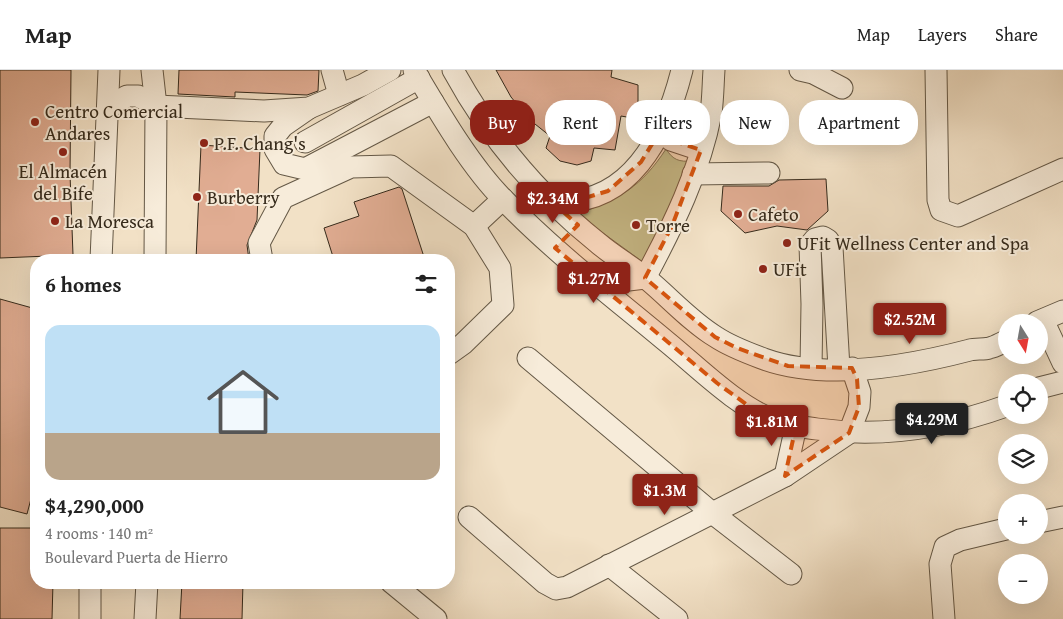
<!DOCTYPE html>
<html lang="en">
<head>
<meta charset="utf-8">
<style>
	body { margin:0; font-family:"Gentium Book Plus",serif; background:#f2f2f2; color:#222; height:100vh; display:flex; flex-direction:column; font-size:19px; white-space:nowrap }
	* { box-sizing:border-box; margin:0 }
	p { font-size:16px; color:#767676 }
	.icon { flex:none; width:28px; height:28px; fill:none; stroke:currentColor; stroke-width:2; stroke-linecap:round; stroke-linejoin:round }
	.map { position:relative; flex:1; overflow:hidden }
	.drawer { position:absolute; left:30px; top:184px; width:425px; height:335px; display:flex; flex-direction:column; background:#fff; border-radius:20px; box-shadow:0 5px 20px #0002 }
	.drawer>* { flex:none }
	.hud { position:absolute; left:470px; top:30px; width:475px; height:45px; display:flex; gap:10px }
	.needle { width:32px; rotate:169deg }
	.controls { position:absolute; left:998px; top:244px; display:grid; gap:10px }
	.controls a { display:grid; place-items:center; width:50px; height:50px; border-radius:50%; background:#fff; box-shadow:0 5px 20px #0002; font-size:25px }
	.price { position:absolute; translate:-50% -42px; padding:0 11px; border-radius:5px; background:#8f2418; color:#fff; font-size:16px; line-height:32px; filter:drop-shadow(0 1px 2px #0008) }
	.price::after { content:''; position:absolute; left:50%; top:30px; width:15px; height:11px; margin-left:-8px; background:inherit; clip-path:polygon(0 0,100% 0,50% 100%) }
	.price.current { background:#222; color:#fff }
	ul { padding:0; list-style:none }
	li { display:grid; align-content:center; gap:10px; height:265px; padding:0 15px }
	li span { display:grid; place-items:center; height:155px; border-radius:15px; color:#555 }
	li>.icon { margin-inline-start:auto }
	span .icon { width:90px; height:90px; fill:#fffc; stroke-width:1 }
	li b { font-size:21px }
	h2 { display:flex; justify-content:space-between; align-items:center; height:60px; padding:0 15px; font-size:21px }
	.chip { padding:0 18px; border-radius:20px; background:#fff; box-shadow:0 5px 20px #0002; font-size:18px; line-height:45px }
	.chip.current { background:#8f2418; color:#fff }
	header { display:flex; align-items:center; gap:30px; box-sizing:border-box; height:70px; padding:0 25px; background:#fff; border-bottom:1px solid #e0e0e0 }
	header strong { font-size:24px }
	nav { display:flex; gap:28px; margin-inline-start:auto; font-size:18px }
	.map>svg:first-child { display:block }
</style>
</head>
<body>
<header>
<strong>Map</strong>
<nav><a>Map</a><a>Layers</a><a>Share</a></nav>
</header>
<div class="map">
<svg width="1063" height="549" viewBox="0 0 1063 549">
	<rect width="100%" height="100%" fill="#f2e1c6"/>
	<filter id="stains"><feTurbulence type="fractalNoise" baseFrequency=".004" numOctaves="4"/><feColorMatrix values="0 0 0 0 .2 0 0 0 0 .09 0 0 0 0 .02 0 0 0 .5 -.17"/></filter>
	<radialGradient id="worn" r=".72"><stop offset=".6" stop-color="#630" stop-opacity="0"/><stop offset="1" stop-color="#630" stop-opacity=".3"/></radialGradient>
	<path fill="#b8c397" stroke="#767659" d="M666 79C673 90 679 92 692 91L647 195 577 144C620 129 641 117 666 79Z"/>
	<g fill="#e1ad93" stroke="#352a1b">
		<polygon points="0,0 71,0 70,104 73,185 0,188"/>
		<polygon points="179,0 319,0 318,21 307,25 235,22 235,27 178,24"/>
		<polygon points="496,0 612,0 611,7 638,15 638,49 621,46 615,80 594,78 591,91 577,95 560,91 546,78 550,66 530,50 511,27"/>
		<polygon points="201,75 260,79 257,150 247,175 249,190 196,190"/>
		<polygon points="826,109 828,141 807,160 777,156 745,163 721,141 723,116 769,116 779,110"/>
		<polygon points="399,117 402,119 425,190 334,190 324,158 359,146 354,132"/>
		<polygon points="0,229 36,239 36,410 27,444 0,437"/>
		<polygon points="0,458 36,458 36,512 53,512 52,549 0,549"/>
		<polygon points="182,512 243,512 242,549 180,549"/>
	</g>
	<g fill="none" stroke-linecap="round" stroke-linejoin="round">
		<g stroke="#645846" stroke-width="23">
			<g id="minor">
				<polyline points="152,0 156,36 155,190"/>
				<polyline points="332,0 339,25"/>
				<path d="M414 0C439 42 470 96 504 130 554 182 612 226 667 272 699 298 737 337 776 351 789 356 804 357 817 359 882 368 945 358 1006 336"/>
				<path d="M453 0C489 66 539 126 598 173 613 186 631 196 647 209 670 228 691 252 716 267 731 277 748 283 764 289 825 311 909 296 970 280 976 278 983 280 989 278 995 277 1001 273 1006 271"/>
				<polyline points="800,0 813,3 842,18"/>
				<polyline points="936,0 938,130 941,140 958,146 1063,99"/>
				<polyline points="108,38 127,26 138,26 156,36 264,41 309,38 363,15 390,0"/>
				<polyline points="309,38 283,56 275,66 275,79 284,94 305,99 433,32"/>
				<polyline points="660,61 671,70 701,80"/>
				<polyline points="305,72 419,8"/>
				<polyline points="693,104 769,103"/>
				<path d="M550 130C629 141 666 64 682 0"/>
				<polyline points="474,156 503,129"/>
				<polyline points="101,190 109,0"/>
				<polyline points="262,190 259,173 283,128 351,97 391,96 474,156 500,198 503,235 463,274 449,284"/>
				<path d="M593 210 612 212 645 208C673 156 700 101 711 43 713 29 713 14 714 0"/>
				<polyline points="1043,250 1063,293"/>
				<polyline points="1037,252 1063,241"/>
				<polyline points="528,288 711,442 791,504"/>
				<polyline points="811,298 812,234 810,175 815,169 823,167 828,170 832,177 839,298"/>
				<polyline points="1039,318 1063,312"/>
				<polyline points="785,406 796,356"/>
				<polyline points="469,447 545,513 556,519 567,517 785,406 849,363 859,337 860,322 852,298"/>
				<polyline points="1039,452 1063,447"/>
				<polyline points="609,495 677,549"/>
				<polyline points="391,512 436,549"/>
				<polyline points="90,549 90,512"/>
				<polyline points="145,549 147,512"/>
				<polyline points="944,549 940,494 945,477 960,470 1006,459"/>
			</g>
		</g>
		<use href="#minor" stroke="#f7ecda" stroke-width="21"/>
	</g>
	<path fill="#d6540e" fill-opacity="0.2" stroke="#d6540e" stroke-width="4" stroke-dasharray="10 6" stroke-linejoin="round" d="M660 61 671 70 701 80 672 156 645 208 715 267 737 278 788 296 852 298 857 309 859 337 849 363 785 406 796 356 761 345 717 313 555 178 578 155 550 130 575 131 608 121 641 92Z"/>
	<g fill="#8f2418" stroke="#f7ecda" stroke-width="2">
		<circle cx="35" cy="52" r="5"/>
		<circle cx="204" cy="73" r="5"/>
		<circle cx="63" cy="82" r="5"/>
		<circle cx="197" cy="127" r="5"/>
		<circle cx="738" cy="144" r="5"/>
		<circle cx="55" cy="151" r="5"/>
		<circle cx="636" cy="155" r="5"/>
		<circle cx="787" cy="173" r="5"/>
		<circle cx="763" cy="199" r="5"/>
	</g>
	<g text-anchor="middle" stroke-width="4" stroke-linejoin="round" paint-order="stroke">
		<g font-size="19" fill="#352a1b" stroke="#f7ecda" text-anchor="start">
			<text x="45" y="48">Centro Comercial<tspan x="45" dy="22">Andares</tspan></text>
			<text x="214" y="80">P.F. Chang's</text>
			<text x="63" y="108" text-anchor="middle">El Almacén<tspan x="63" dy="22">del Bife</tspan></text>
			<text x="207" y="134">Burberry</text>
			<text x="748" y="151">Cafeto</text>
			<text x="65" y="158">La Moresca</text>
			<text x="646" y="162">Torre</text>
			<text x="797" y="180">UFit Wellness Center and Spa</text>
			<text x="773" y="206">UFit</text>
		</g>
	</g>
	<rect width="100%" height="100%" filter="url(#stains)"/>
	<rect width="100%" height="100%" fill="url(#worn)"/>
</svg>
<div class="controls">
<a><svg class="needle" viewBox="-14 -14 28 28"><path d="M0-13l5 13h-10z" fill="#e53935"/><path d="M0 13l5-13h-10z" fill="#767676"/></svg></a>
<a><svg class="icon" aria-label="locate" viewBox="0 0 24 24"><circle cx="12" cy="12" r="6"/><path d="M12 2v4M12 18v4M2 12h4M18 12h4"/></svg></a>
<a><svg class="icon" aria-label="layers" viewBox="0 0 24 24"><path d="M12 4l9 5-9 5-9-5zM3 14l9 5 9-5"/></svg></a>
<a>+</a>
<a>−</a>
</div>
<b class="price" style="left:553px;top:154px">$2.34M</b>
<b class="price" style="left:594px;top:234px">$1.27M</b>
<b class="price" style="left:910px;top:275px">$2.52M</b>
<b class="price current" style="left:932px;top:375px">$4.29M</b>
<b class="price" style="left:772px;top:377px">$1.81M</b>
<b class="price" style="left:665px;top:446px">$1.3M</b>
<div class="hud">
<a class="chip current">Buy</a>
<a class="chip">Rent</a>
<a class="chip">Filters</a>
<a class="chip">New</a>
<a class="chip">Apartment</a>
</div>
<section class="drawer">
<h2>6 homes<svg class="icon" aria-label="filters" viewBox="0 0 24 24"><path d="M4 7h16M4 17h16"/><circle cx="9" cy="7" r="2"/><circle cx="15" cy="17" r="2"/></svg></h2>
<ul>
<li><span style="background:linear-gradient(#bfe0f5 70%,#b9a48a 0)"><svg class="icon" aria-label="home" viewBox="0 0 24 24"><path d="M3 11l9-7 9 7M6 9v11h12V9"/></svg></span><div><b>$4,290,000</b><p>4 rooms · 140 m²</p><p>Boulevard Puerta de Hierro</p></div></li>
</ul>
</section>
</div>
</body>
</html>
